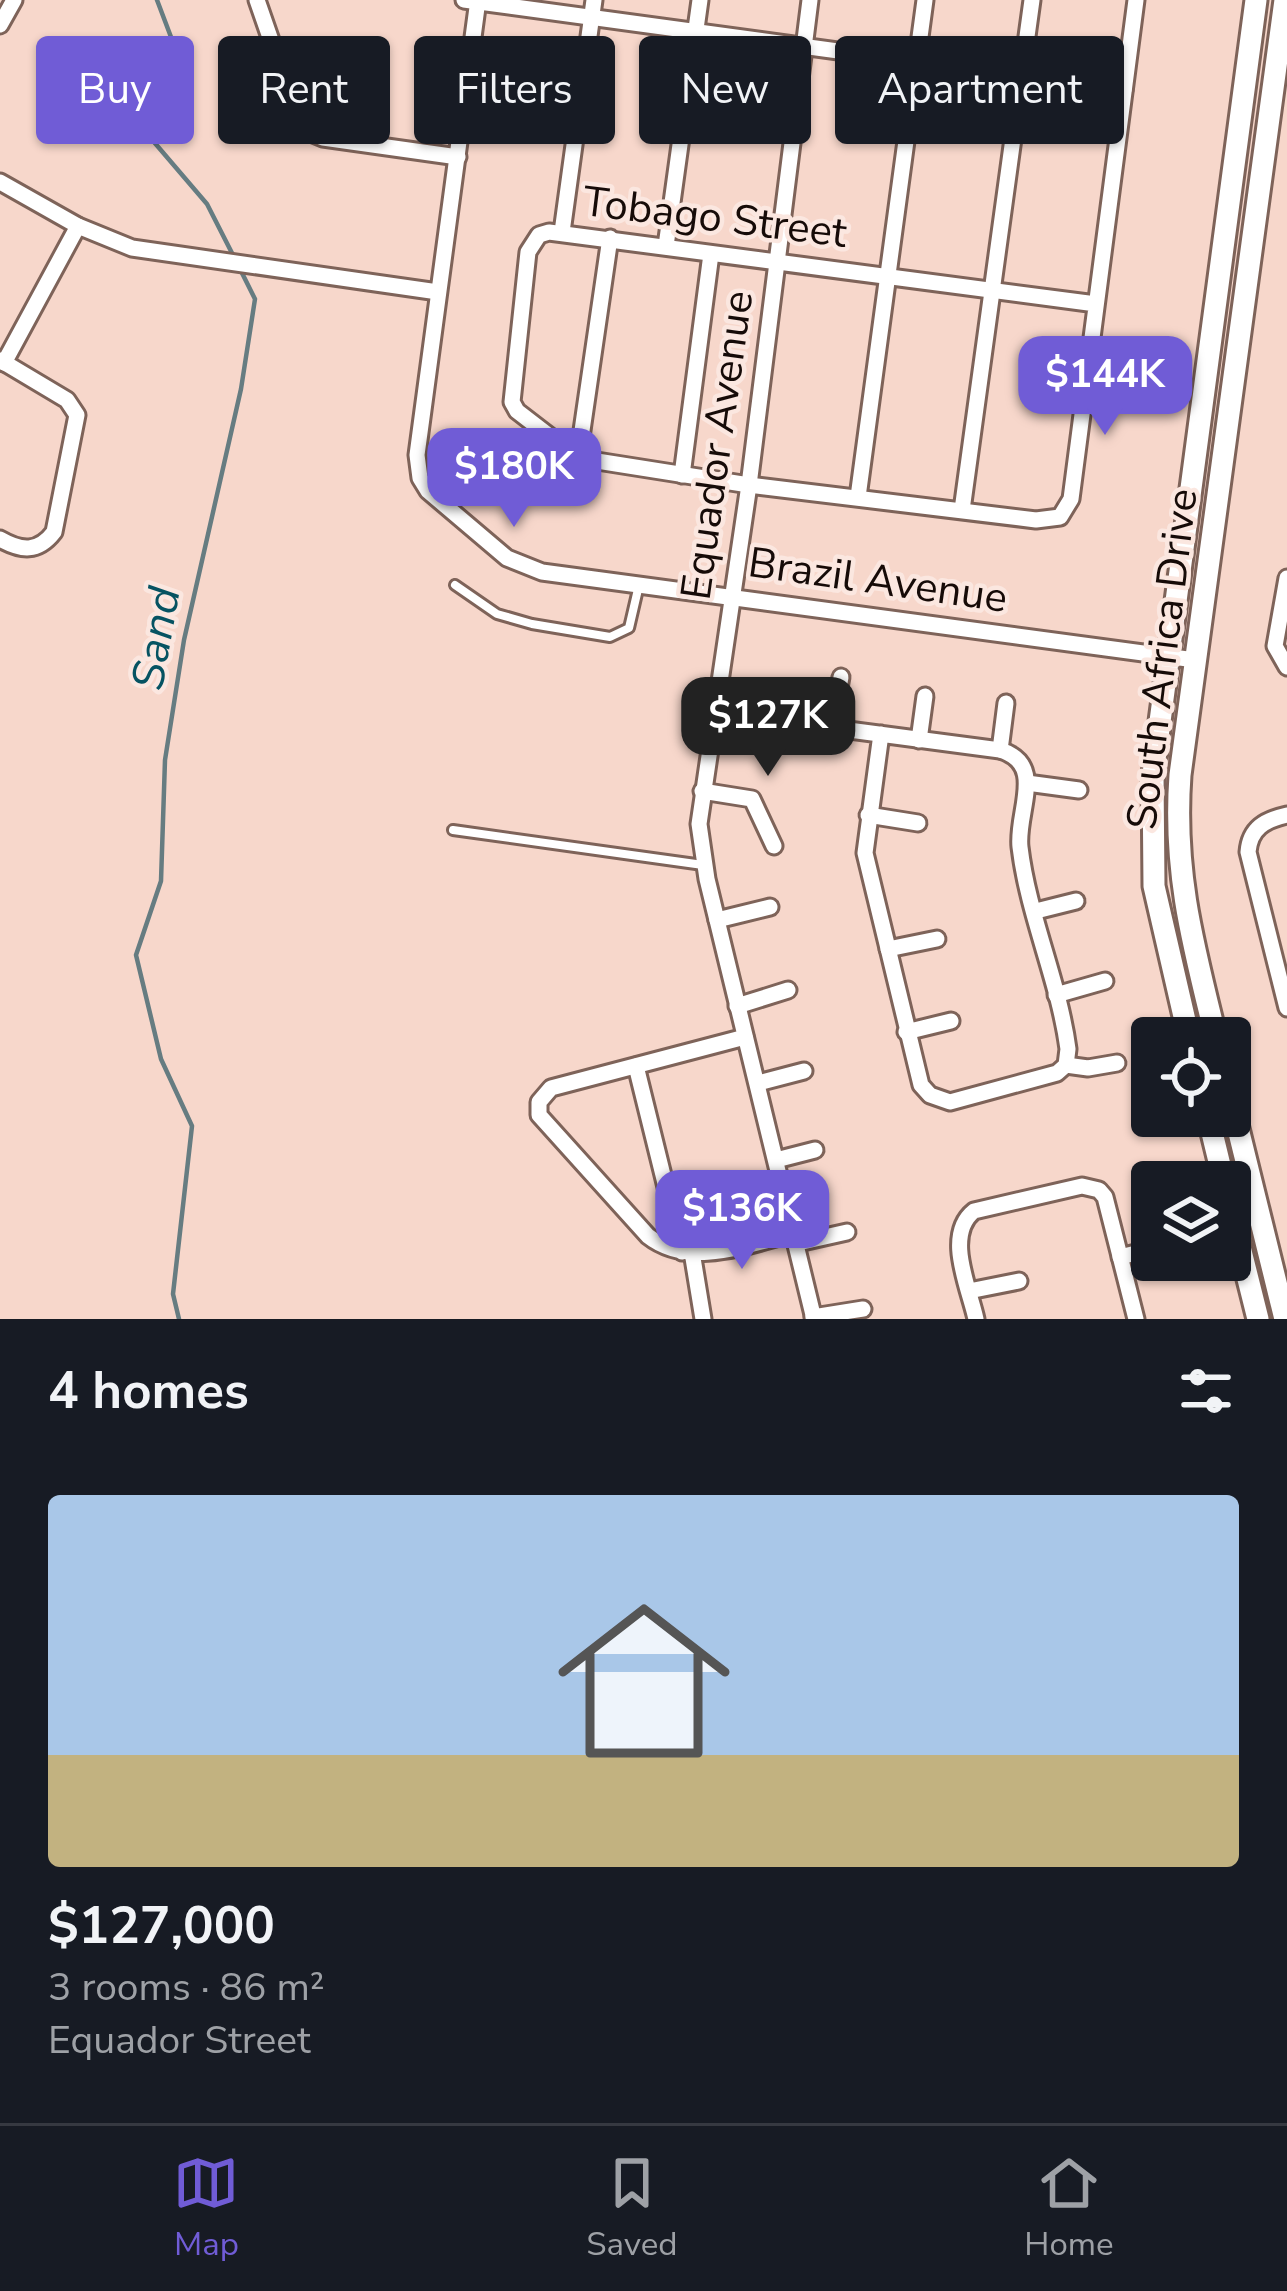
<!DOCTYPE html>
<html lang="en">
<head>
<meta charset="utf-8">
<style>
	body { margin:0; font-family:"Nunito Sans",sans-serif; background:#20242c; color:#f1f3f6; height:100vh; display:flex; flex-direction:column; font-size:45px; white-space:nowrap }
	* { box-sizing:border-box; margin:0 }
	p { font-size:39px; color:#9ea1a6 }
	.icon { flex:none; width:66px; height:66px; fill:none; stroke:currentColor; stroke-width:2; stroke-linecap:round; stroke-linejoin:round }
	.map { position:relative; height:1319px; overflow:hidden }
	.sheet { display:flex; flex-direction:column; background:#171b24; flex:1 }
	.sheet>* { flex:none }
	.hud { position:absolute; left:36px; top:36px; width:1215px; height:108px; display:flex; gap:24px }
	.fabs { position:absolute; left:1131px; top:1017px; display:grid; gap:24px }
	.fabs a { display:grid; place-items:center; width:120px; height:120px; border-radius:12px; background:#171b24; box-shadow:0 3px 9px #0004; font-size:60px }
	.price { position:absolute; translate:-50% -102px; padding:0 27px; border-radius:24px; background:#705cd6; color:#fff; font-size:39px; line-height:78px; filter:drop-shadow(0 3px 6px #0008) }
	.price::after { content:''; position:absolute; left:50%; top:72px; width:36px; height:27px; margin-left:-18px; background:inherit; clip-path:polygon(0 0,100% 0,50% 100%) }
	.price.on { background:#222; color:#fff }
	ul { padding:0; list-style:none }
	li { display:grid; align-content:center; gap:24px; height:636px; padding:0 48px }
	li+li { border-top:3px solid #363941 }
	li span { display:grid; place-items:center; height:372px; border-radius:12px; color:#555 }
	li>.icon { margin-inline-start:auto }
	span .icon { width:216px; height:216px; fill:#fffc; stroke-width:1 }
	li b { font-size:51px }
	h2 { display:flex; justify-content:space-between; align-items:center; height:144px; padding:0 48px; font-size:51px }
	.chip { padding:0 42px; border-radius:12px; background:#171b24; box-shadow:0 3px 9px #0004; font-size:42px; line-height:108px }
	.chip.on { background:#705cd6; color:#fff }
	.dock { display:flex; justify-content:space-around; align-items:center; height:168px; border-top:3px solid #363941; background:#171b24; font-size:33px; color:#9ea1a6 }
	.dock a { display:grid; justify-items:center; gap:6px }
	.dock .on { color:#705cd6 }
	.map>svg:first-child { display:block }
</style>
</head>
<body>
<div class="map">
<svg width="1287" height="1319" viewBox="0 0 1287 1319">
	<rect width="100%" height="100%" fill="#f7d7cb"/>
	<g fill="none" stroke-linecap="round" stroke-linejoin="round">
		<g stroke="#667c81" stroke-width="4.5">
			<polyline points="157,0 171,37 142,128 207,204 234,257"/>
			<polyline points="179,1319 173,1294 192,1126 161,1059 136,955 161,881 165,760 184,640 241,389 255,299 239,267"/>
		</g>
		<g stroke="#7e6359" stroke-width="14">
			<g id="lane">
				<polyline points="455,585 497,614 532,624 610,637 629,628 639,585"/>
				<polyline points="453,830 703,865"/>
			</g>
		</g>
		<g stroke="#7e6359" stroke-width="21">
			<g id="street">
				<polyline points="257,0 300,124 306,131 323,138 458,157"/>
				<polyline points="464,0 1124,90"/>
				<polyline points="478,0 417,455 420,478 428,491 507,558 542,572 1195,660"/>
				<polyline points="810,0 749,485 699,824 707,879 814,1319"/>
				<polyline points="0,25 14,0"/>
				<polyline points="0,182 78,226 132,248 438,292"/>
				<polyline points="562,232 594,0"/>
				<polyline points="666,246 700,0"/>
				<polyline points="1096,304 549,232 539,235 528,252 512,402 517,411 578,458 749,485 1036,520 1060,517 1071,499 1136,0"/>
				<path d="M0 360 67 400 77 415 54 532C38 553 21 551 0 539"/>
				<polyline points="4,363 78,226"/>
				<polyline points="578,458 610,238"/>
				<polyline points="682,475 711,254"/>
				<polyline points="858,497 925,0"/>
				<polyline points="962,510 1032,0"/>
				<polyline points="1287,578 1275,646 1287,667"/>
				<path d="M713 712 1000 750C1047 764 1016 812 1020 847 1028 915 1059 981 1068 1049L1066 1065 1057 1073 950 1102 930 1095 921 1085 865 853 881 734"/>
				<polyline points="832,728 841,677"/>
				<polyline points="919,740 925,696"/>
				<polyline points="1000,750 1006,703"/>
				<polyline points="1027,783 1079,790"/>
				<polyline points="702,791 752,799 774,846"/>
				<polyline points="868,815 918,823"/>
				<path d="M1287 815C1265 820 1250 828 1248 852L1287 1008"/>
				<polyline points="1036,911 1076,901"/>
				<polyline points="717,920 770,907"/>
				<polyline points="888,949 937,939"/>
				<polyline points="1056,995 1105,981"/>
				<polyline points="737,1006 788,990"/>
				<polyline points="906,1032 951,1021"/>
				<path d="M745 1037 551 1088 539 1102V1115L648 1236C690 1269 749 1244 795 1233"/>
				<polyline points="1066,1065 1088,1068 1117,1063"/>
				<polyline points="636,1066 682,1252"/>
				<polyline points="758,1083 804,1071"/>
				<polyline points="776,1160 815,1150"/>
				<polyline points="798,1243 847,1232"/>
				<polyline points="692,1252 703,1319"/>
				<polyline points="1120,1257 1152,1249"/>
				<polyline points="969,1291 1019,1281"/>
				<polyline points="813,1317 863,1309"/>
				<path d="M976 1319C969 1287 944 1235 974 1211L1082 1186 1099 1190 1105 1197 1136 1319"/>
			</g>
		</g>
		<g stroke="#7e6359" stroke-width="27">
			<g id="secondary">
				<polyline points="1189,1038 1154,886 1153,774 1256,0"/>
				<path d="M1216 1038C1193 945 1173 872 1180 775L1285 0"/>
				<polyline points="1230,1096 1285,1319"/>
				<polyline points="1208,1116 1224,1182"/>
				<polyline points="1230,1207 1258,1319"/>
			</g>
		</g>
		<use href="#lane" stroke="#fff" stroke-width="8"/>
		<use href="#street" stroke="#fff" stroke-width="15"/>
		<use href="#secondary" stroke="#fff" stroke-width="21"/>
	</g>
	<g text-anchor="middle" stroke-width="9" stroke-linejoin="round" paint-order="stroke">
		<g font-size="42" fill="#160b08" stroke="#fbe7e0">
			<text transform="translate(715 216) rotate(7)" y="15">Tobago Street</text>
			<text transform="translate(716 445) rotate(-82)" y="15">Equador Avenue</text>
			<text transform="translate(878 579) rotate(8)" y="15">Brazil Avenue</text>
			<text transform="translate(1161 659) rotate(-83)" y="15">South Africa Drive</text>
		</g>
		<g font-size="45" font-style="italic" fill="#065362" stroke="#fbe7e0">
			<text transform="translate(155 638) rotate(-80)" y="16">Sand</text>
		</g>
	</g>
</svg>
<div class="fabs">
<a><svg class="icon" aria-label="locate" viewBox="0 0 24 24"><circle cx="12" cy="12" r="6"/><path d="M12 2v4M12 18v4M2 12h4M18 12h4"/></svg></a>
<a><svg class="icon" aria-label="layers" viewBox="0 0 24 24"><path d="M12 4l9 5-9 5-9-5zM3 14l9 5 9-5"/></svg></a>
</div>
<b class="price" style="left:1105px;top:438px">$144K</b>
<b class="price" style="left:514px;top:530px">$180K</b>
<b class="price on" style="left:768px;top:779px">$127K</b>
<b class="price" style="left:742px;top:1272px">$136K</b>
<div class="hud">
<a class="chip on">Buy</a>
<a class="chip">Rent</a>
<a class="chip">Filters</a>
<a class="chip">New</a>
<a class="chip">Apartment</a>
</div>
</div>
<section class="sheet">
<h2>4 homes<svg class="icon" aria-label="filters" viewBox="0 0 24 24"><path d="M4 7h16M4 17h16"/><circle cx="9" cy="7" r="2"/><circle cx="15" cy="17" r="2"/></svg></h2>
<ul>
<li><span style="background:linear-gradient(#a9c7e8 70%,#c2b280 0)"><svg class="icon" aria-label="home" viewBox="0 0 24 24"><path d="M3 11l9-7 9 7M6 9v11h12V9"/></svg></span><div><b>$127,000</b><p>3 rooms · 86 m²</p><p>Equador Street</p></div></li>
</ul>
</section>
<nav class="dock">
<a class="on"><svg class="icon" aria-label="map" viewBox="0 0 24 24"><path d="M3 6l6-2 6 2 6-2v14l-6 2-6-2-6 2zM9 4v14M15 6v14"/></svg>Map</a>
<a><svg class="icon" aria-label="saved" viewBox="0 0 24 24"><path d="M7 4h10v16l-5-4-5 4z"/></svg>Saved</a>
<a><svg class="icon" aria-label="home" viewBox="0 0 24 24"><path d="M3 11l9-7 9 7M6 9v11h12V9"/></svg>Home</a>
</nav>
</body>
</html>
